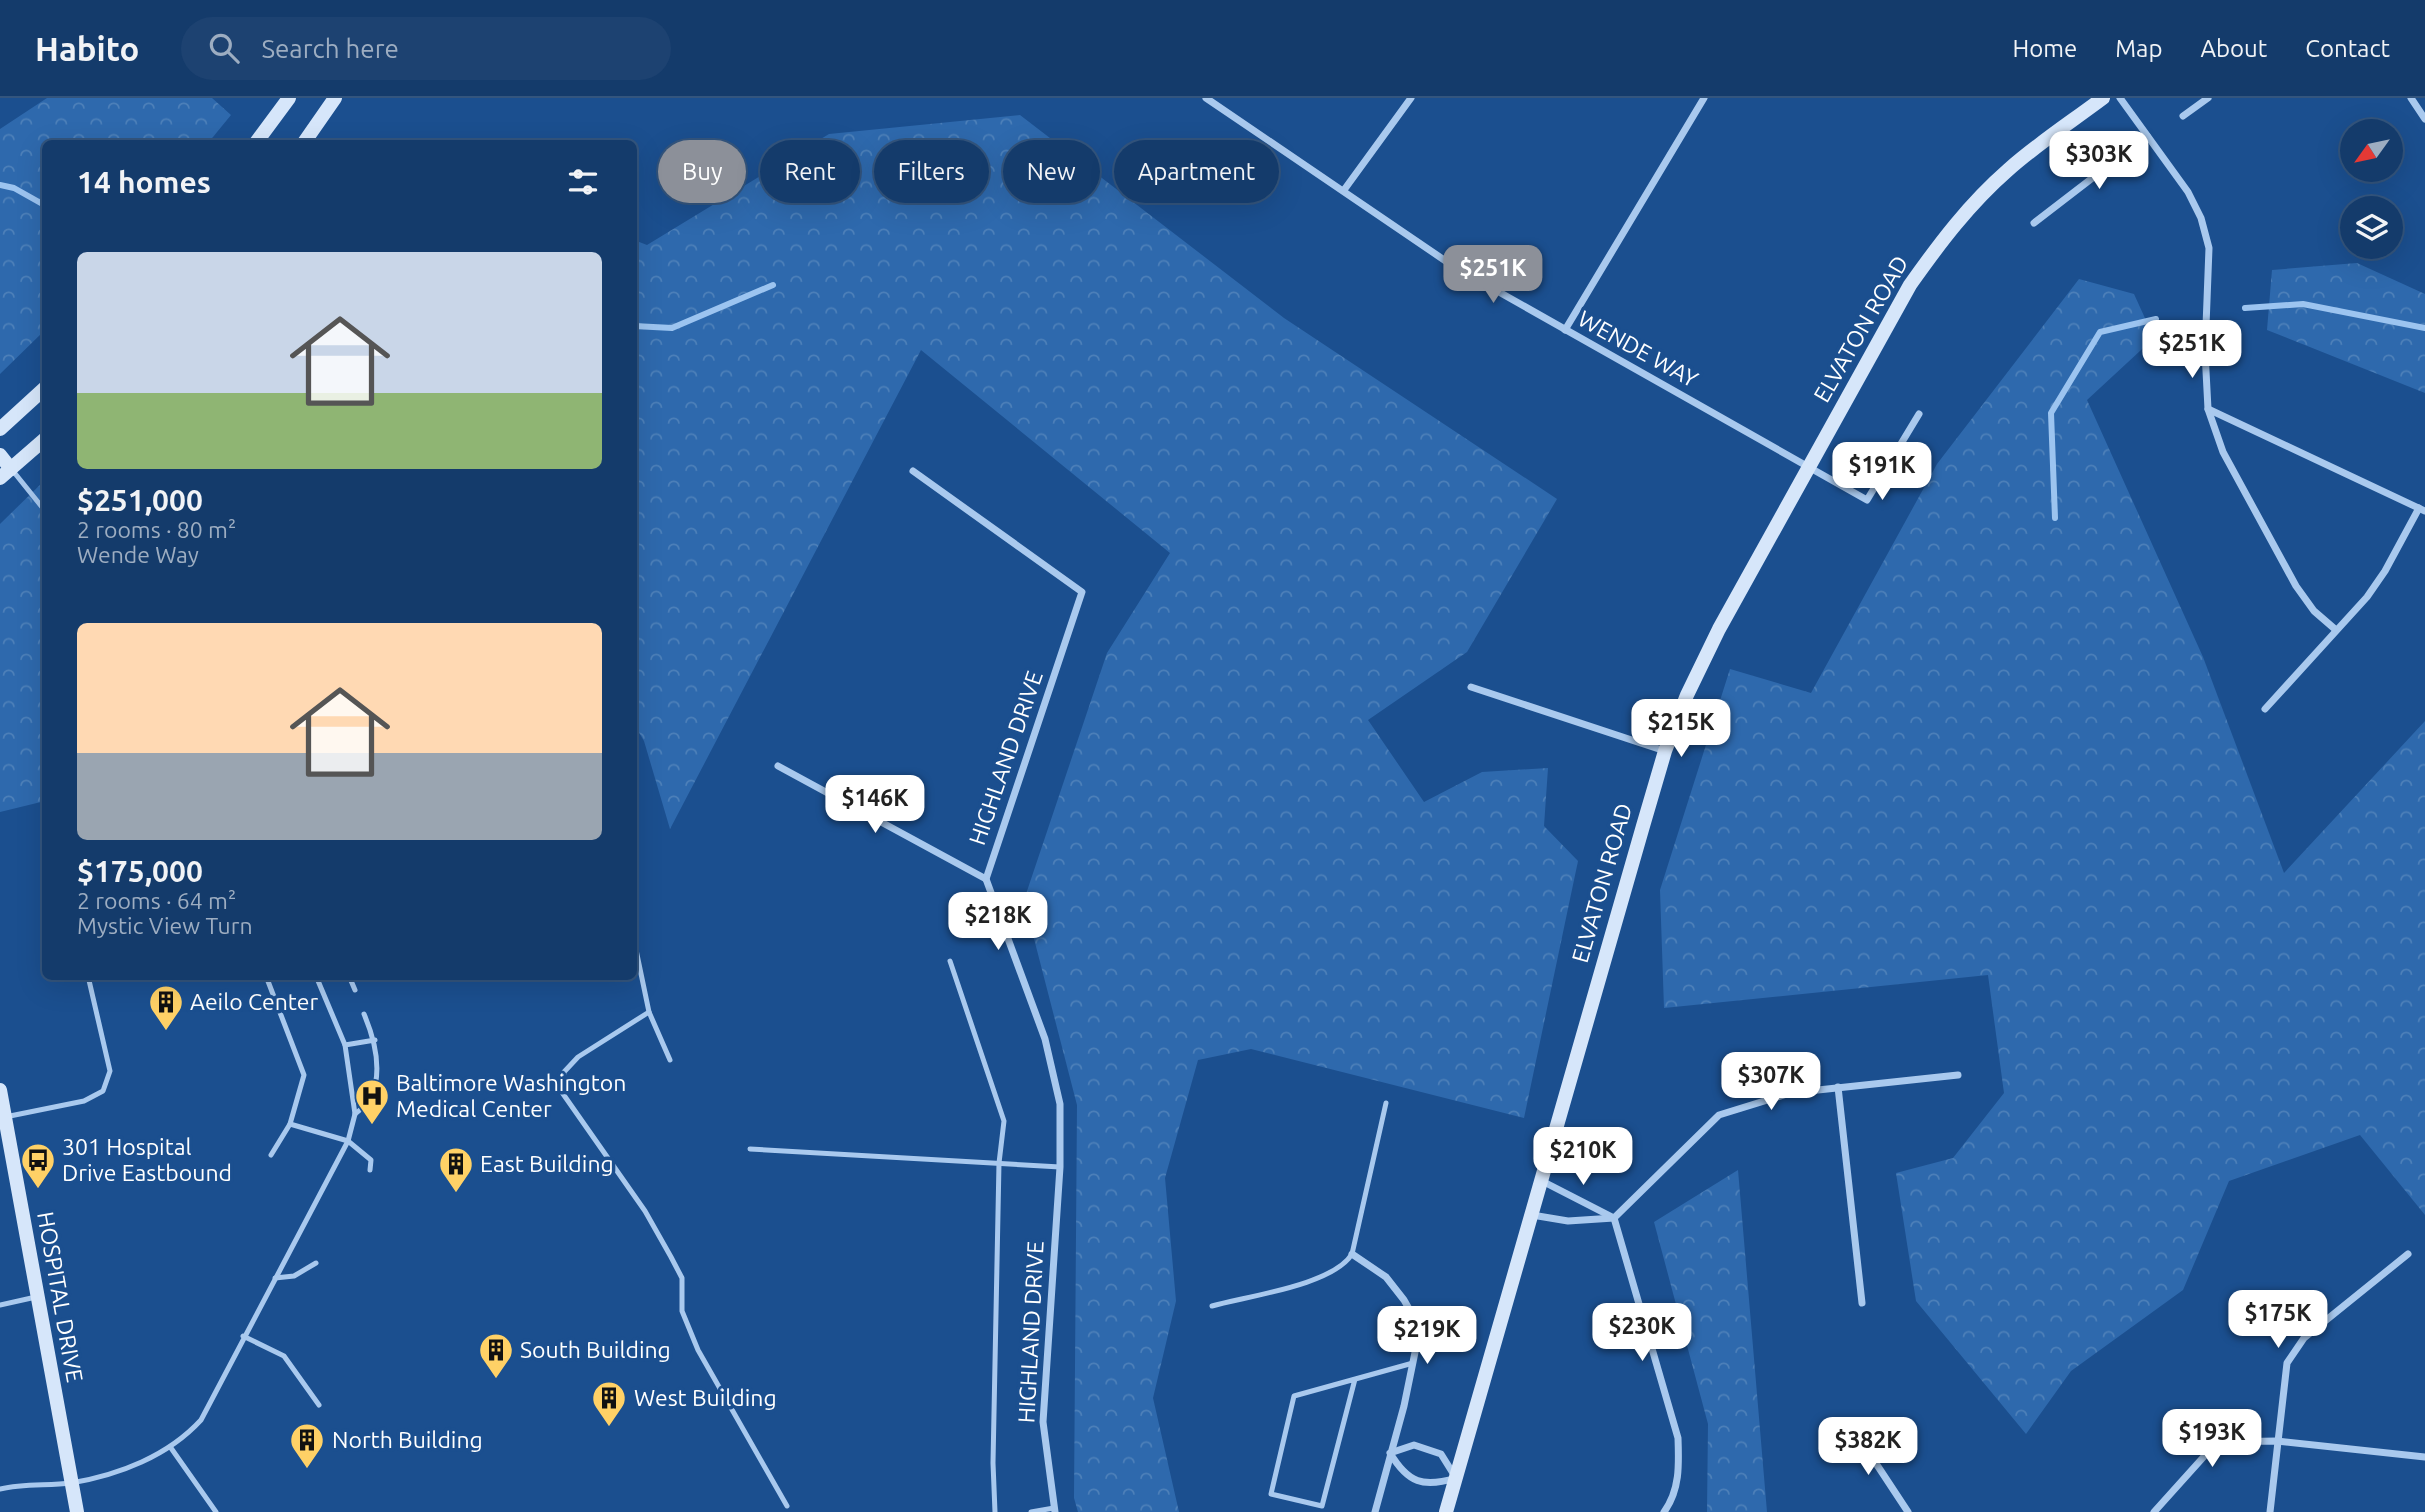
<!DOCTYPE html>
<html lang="en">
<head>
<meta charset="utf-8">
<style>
	body { margin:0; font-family:Ubuntu,sans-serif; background:#1d4271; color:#f1f3f6; height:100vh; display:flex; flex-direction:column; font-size:26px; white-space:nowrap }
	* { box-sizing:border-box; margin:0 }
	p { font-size:23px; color:#9dadc1 }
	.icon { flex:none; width:38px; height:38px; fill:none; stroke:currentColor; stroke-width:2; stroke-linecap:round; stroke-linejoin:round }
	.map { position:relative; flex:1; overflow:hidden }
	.sheet { position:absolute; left:42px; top:42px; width:595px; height:840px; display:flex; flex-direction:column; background:#143b6b; border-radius:10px; box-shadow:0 7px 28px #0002,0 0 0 2px #33557e }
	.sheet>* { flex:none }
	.banner { position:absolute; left:658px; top:42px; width:665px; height:63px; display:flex; gap:14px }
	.needle { width:46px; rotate:237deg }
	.buttons { position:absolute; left:2340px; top:21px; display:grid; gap:14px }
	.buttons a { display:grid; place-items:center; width:63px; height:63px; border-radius:50%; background:#143b6b; box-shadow:0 7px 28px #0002,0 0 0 2px #33557e; font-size:35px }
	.price { position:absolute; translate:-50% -60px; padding:0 16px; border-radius:14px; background:#fff; color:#222; font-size:23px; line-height:46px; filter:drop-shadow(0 2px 4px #0008) }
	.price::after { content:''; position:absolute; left:50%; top:42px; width:21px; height:16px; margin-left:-10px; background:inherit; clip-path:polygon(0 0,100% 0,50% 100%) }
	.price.active { background:#8c9099; color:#fff }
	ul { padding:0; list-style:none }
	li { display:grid; align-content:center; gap:14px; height:371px; padding:0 35px }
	li span { display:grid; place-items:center; height:217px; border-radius:10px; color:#555 }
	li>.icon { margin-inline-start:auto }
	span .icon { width:126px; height:126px; fill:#fffc; stroke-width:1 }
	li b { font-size:30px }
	h2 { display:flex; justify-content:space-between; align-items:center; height:84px; padding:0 35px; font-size:30px }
	.chip { padding:0 24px; border-radius:32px; background:#143b6b; box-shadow:0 7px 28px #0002,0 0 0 2px #33557e; font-size:24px; line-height:63px }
	.chip.active { background:#8c9099; color:#fff }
	header { display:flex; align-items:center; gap:42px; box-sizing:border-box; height:98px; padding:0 35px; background:#143b6b; border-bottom:2px solid #33557e }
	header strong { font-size:33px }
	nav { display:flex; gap:38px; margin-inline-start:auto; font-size:24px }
	.search { width:490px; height:63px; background:#1d4271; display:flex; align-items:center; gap:18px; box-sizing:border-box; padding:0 24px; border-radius:38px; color:#9dadc1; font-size:26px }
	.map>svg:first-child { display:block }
</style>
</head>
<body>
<header>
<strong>Habito</strong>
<div class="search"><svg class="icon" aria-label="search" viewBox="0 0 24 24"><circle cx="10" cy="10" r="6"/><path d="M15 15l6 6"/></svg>Search here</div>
<nav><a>Home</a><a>Map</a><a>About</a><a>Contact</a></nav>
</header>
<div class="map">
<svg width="2425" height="1414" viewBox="0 0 2425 1414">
	<defs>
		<pattern id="forest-crowns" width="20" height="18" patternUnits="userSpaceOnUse" patternTransform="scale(1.75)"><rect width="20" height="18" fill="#2e69ad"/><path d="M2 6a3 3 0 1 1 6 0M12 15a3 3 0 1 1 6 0" fill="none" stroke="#4d80b9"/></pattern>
	</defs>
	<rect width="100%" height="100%" fill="#1b4f8f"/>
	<g fill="url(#forest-crowns)">
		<polygon points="47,0 212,0 231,17 208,45 46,46 45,232 0,276 0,31"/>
		<polygon points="1020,17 1284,220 1557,401 1467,554 1368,622 1424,704 1482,674 1548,670 1544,728 1578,763 1524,1020 1251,951 1198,962 1165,1080 1176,1203 1153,1300 1179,1414 1078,1414 1074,1400 1077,1007 1024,802 1107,555 1170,455 921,252 670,731 644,643 634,626 634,142 647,147 829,36"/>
		<polygon points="2357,165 2425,196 2425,295 2267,232 2272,172"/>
		<polygon points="2079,181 2134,196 2154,240 2087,302 2203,559 2284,775 2425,623 2425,1117 2360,1037 2229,1083 2183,1192 2071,1273 2026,1336 1916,1203 1896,1075 1953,1060 2004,995 1988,877 1664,910 1660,792 1730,571 1811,595 1937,366"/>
		<polygon points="45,382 45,703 0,714 0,426"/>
		<polygon points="1738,1072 1767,1414 1707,1414 1708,1326 1654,1124"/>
	</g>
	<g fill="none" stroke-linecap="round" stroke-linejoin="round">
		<g stroke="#9cc4f0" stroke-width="6">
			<polyline points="0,87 14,90 46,108"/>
			<polyline points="2245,210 2303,206 2425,230"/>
			<polyline points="634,228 672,230 773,187"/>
			<polyline points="2055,420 2051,315 2100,234 2156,221"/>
		</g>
		<g stroke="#a9c9ee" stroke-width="5">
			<polyline points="13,373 46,414"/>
			<polyline points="634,842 649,914 670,962"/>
			<polyline points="950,863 1004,1023 999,1065 993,1365 995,1414"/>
			<polyline points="45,874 46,874"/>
			<polyline points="266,878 304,977 290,1026 271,1057"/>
			<polyline points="349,878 355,892"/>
			<polyline points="649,914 578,959 564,974 561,993 645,1113 671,1159 682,1180 682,1213 698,1252 787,1408"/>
			<polyline points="345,947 375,942"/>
			<path d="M355 1016C360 1012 368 1006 371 1000 383 973 375 942 364 916"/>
			<polyline points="5,1019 84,1003 103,993 110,973 88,878"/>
			<polyline points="290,1026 348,1043 371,1062 370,1072"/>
			<polyline points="750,1051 1060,1069"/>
			<polyline points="275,1180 294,1178 316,1165"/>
			<polyline points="0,1207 36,1199"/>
			<path d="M1212 1208C1248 1198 1333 1187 1352 1156L1386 1005"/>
			<polyline points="243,1238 284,1258 319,1307"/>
			<polyline points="1355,1281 1322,1408 1271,1396 1294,1298 1413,1265"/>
			<polyline points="171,1350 216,1414"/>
			<path d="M0 1391C23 1385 48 1388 71 1385 119 1377 168 1358 201 1322L348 1043 355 1016 345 947 316 878"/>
			<polyline points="1031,1414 1054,1410"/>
		</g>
		<g stroke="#a9c9ee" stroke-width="7">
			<polyline points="1206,0 1453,168 1867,402 1919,316"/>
			<polyline points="2120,0 2188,94 2201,120 2209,150 2205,254 2208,311 2223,354 2296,488 2314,513 2336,532"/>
			<polyline points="2411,0 2425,21"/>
			<polyline points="2183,18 2208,0"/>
			<polyline points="1344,92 1411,0"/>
			<polyline points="2034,125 2147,38"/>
			<polyline points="1565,232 1704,0"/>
			<polyline points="2208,311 2425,413"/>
			<polyline points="913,373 1082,494 986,781 1045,941 1060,1006 1060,1069 1043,1324 1055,1414"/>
			<polyline points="1471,589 1665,653"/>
			<polyline points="2265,611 2367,499 2385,473 2419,410"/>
			<polyline points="778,668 986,781"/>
			<polyline points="1838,989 1862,1205"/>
			<path d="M1540 1082 1614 1120 1678 1340C1679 1367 1680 1392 1664 1414"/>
			<polyline points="1532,1117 1568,1123 1614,1120"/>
			<polyline points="1614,1120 1719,1017 1790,995 1958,977"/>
			<polyline points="1352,1156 1386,1179 1404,1202 1420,1230 1404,1308 1375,1414"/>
			<polyline points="1852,1329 1908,1414"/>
			<path d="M1414 1347 1441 1356 1456 1380C1423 1390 1408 1385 1390 1355Z"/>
			<polyline points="2154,1414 2217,1344 2277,1343 2425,1359"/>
			<polyline points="2270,1414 2287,1265 2304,1240 2408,1156"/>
		</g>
		<g stroke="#d6e6fa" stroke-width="14">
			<polyline points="255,46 289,0"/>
			<polyline points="303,46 335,0"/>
			<polyline points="0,331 46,289"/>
			<polyline points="0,357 11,371"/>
			<polyline points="0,380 46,340"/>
			<polyline points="0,992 77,1414"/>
			<path d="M1446 1414 1643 728 1665 653 1687 597 1719 531 1910 187C1939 146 1969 106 2008 72 2037 46 2071 24 2103 0"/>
		</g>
	</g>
	<defs>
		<g id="building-pin" transform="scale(1.75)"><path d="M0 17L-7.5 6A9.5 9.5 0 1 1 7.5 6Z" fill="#ffd166" stroke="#1b4f8f"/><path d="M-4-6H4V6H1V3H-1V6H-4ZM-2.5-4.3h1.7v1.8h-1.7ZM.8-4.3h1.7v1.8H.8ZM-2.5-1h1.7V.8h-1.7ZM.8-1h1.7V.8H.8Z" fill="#111"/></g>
		<g id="hospital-pin" transform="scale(1.75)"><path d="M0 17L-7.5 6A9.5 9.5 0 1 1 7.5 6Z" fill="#ffd166" stroke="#1b4f8f"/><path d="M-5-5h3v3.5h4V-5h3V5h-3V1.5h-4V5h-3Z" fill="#111"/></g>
		<g id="bus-pin" transform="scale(1.75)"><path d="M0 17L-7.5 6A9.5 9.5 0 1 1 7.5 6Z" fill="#ffd166" stroke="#1b4f8f"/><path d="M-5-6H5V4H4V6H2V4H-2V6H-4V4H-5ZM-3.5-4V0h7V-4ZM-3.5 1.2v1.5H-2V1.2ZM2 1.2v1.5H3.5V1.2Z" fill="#111"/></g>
	</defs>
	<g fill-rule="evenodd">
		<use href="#building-pin" x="166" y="904"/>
		<use href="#hospital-pin" x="372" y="998"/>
		<use href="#bus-pin" x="38" y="1062"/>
		<use href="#building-pin" x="456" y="1066"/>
		<use href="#building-pin" x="496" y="1252"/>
		<use href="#building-pin" x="609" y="1300"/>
		<use href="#building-pin" x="307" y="1342"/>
	</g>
	<g text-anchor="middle" stroke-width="7" stroke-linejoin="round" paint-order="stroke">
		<g font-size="23" fill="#fff" stroke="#1b4f8f">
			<text transform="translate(1861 231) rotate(-60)" y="8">ELVATON ROAD</text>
			<text transform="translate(1638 251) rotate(29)" y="8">WENDE WAY</text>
			<text transform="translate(1006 660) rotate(-71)" y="8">HIGHLAND DRIVE</text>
			<text transform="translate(1602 785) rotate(-74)" y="8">ELVATON ROAD</text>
			<text transform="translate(60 1199) rotate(80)" y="8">HOSPITAL DRIVE</text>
			<text transform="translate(1031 1234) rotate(-87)" y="8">HIGHLAND DRIVE</text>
		</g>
		<g font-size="23" fill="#fff" stroke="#1b4f8f" text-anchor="start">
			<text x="190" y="912">Aeilo Center</text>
			<text x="396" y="993">Baltimore Washington<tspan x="396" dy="26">Medical Center</tspan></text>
			<text x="62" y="1057">301 Hospital<tspan x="62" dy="26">Drive Eastbound</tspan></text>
			<text x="480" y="1074">East Building</text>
			<text x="520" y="1260">South Building</text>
			<text x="634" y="1308">West Building</text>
			<text x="332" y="1350">North Building</text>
		</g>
	</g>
</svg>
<div class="buttons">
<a><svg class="needle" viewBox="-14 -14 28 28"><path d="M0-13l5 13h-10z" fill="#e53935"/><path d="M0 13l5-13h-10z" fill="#9dadc1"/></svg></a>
<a><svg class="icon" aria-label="layers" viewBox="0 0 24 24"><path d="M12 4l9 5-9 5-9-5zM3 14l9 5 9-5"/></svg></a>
</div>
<b class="price" style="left:2099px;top:93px">$303K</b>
<b class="price active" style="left:1493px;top:207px">$251K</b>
<b class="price" style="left:2192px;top:282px">$251K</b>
<b class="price" style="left:1882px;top:404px">$191K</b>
<b class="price" style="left:1681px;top:661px">$215K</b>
<b class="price" style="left:875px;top:737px">$146K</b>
<b class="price" style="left:998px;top:854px">$218K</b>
<b class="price" style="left:1771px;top:1014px">$307K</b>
<b class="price" style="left:1583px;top:1089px">$210K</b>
<b class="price" style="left:2278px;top:1252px">$175K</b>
<b class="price" style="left:1642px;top:1265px">$230K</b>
<b class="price" style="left:1427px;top:1268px">$219K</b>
<b class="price" style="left:2212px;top:1371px">$193K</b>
<b class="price" style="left:1868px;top:1379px">$382K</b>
<div class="banner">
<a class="chip active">Buy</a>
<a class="chip">Rent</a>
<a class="chip">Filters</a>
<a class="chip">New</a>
<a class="chip">Apartment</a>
</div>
<section class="sheet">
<h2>14 homes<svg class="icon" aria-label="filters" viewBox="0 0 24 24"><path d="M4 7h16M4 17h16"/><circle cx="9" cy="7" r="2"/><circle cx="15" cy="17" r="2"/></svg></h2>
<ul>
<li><span style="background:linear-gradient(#c9d6e8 65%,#8fb573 0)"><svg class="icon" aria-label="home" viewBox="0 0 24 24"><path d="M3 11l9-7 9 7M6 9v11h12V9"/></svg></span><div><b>$251,000</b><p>2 rooms · 80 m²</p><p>Wende Way</p></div></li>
<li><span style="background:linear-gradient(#ffd9b3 60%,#9aa5b1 0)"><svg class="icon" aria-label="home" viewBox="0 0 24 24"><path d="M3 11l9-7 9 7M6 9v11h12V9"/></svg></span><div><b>$175,000</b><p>2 rooms · 64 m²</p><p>Mystic View Turn</p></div></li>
</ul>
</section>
</div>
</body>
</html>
